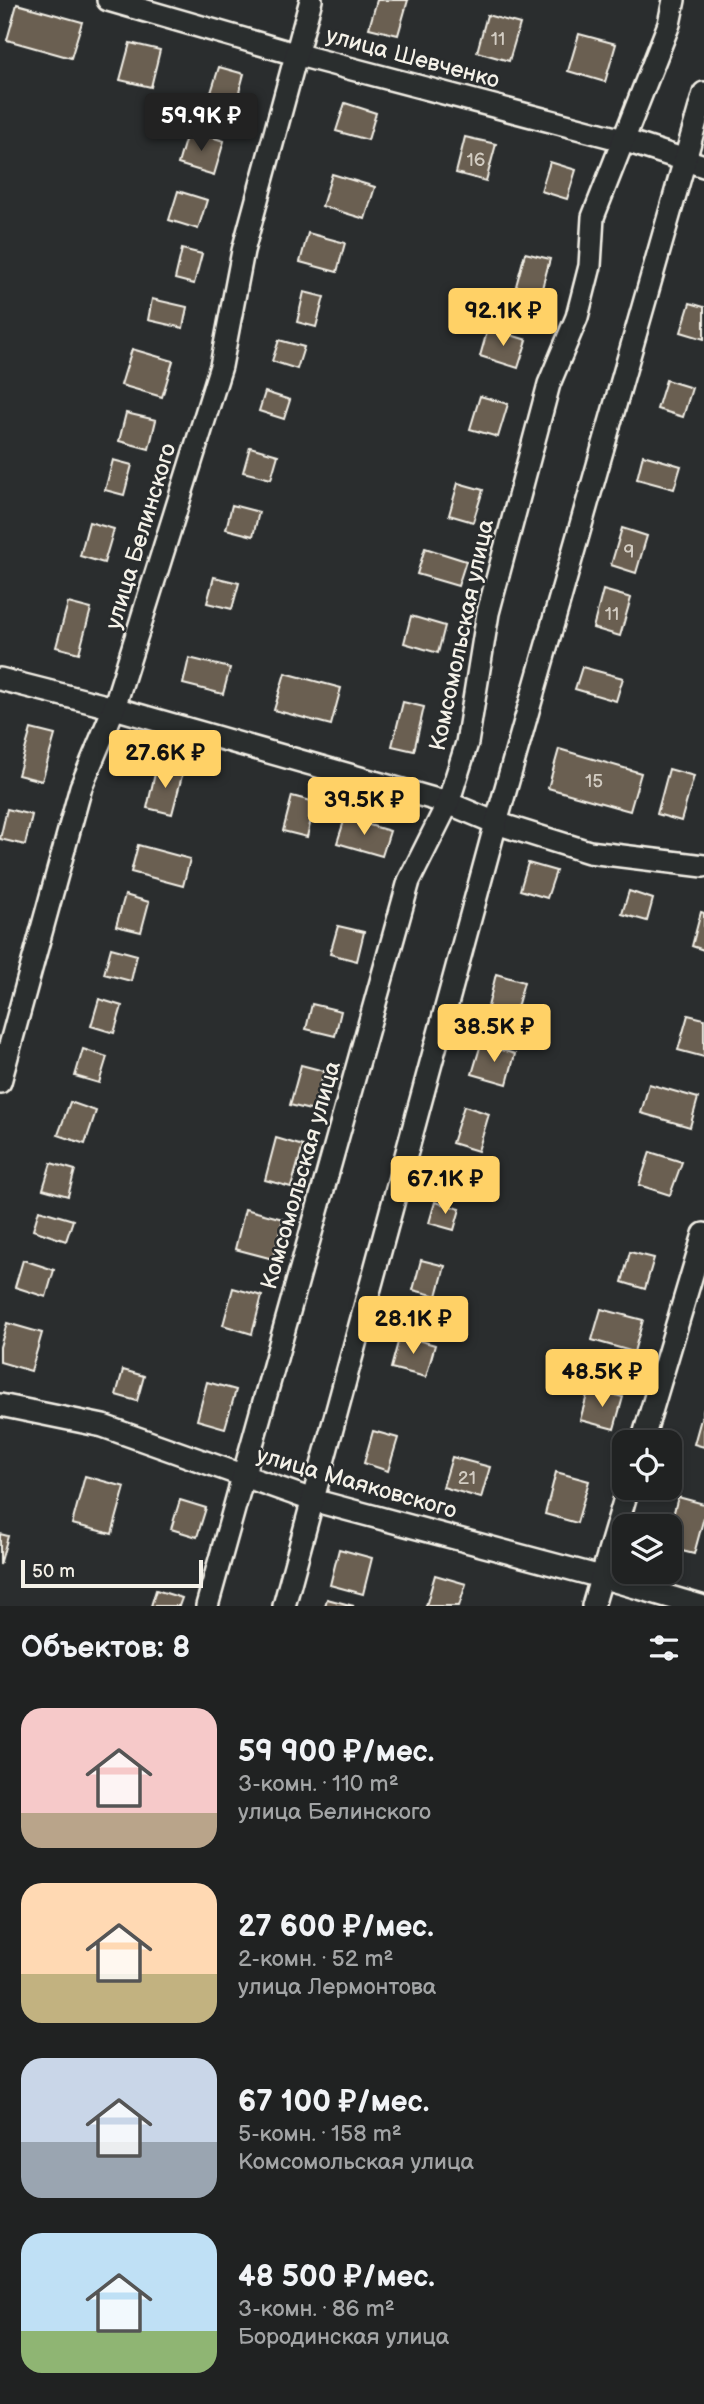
<!DOCTYPE html>
<html lang="ru">
<head>
<meta charset="utf-8">
<style>
	body { margin:0; font-family:"Balsamiq Sans",sans-serif; background:#282a2a; color:#f1f3f6; height:100vh; display:flex; flex-direction:column; font-size:26px; white-space:nowrap }
	* { box-sizing:border-box; margin:0 }
	p { font-size:23px; color:#a2a4a5 }
	.icon { flex:none; width:38px; height:38px; fill:none; stroke:currentColor; stroke-width:2; stroke-linecap:round; stroke-linejoin:round }
	.map { position:relative; height:1606px; overflow:hidden }
	.sheet { display:flex; flex-direction:column; background:#202222; flex:1 }
	.sheet>* { flex:none }
	.controls { position:absolute; left:612px; top:1430px; display:grid; gap:14px }
	.controls a { display:grid; place-items:center; width:70px; height:70px; border-radius:14px; background:#202222; box-shadow:0 4px 10px #0003,0 0 0 2px #3d3f40; font-size:35px }
	.scale { position:absolute; left:21px; bottom:18px; width:182px; box-sizing:border-box; padding-left:7px; border:4px solid #f4f1e8; border-top:0; font-size:19px; line-height:24px; white-space:nowrap; color:#f4f1e8; -webkit-text-stroke:5px #2a2d2e; paint-order:stroke }
	.price { position:absolute; translate:-50% -60px; padding:0 16px; border-radius:7px; background:#ffd166; color:#111; font-size:23px; line-height:46px; filter:drop-shadow(0 2px 4px #0008) }
	.price::after { content:''; position:absolute; left:50%; top:42px; width:21px; height:16px; margin-left:-10px; background:inherit; clip-path:polygon(0 0,100% 0,50% 100%) }
	.price.on { background:#222; color:#fff }
	ul { padding:0; list-style:none }
	li { display:flex; align-items:center; gap:21px; height:175px; padding:0 21px }
	li span { display:grid; place-items:center; flex:none; width:196px; height:140px; border-radius:21px; color:#555 }
	li>.icon { margin-inline-start:auto }
	span .icon { width:84px; height:84px; fill:#fffc; stroke-width:1 }
	li b { font-size:30px }
	h2 { display:flex; justify-content:space-between; align-items:center; height:84px; padding:0 21px; font-size:30px }
	.map>svg:first-child { display:block }
</style>
</head>
<body>
<div class="map">
<svg width="704" height="1606" viewBox="0 0 704 1606">
	<rect width="100%" height="100%" fill="#2a2d2e"/>
	<filter id="ink" filterUnits="userSpaceOnUse"><feTurbulence type="fractalNoise" baseFrequency=".0143" numOctaves="2"/><feDisplacementMap in="SourceGraphic" scale="14" xChannelSelector="R" yChannelSelector="G"/><feConvolveMatrix kernelMatrix="1 2 1 2 8 2 1 2 1" color-interpolation-filters="sRGB"/></filter>
	<g filter="url(#ink)">
		<g fill="#6b5f51" stroke="#f4f1e8" stroke-width="2">
			<polygon points="377,0 408,0 398,35 369,28"/>
			<polygon points="17,4 82,22 71,58 7,40"/>
			<polygon points="487,15 520,24 509,61 477,52"/>
			<polygon points="579,34 616,44 605,82 568,71"/>
			<polygon points="130,43 160,50 151,87 120,80"/>
			<polygon points="219,67 244,74 235,107 209,99"/>
			<polygon points="345,103 376,113 368,140 336,131"/>
			<polygon points="188,130 224,141 214,175 178,164"/>
			<polygon points="465,137 496,144 486,181 456,173"/>
			<polygon points="550,162 576,170 567,199 541,191"/>
			<polygon points="332,174 375,187 365,219 322,206"/>
			<polygon points="178,191 207,200 198,229 169,220"/>
			<polygon points="308,233 345,243 337,272 300,262"/>
			<polygon points="182,249 202,254 194,284 175,279"/>
			<polygon points="525,253 550,259 541,292 516,286"/>
			<polygon points="304,292 324,297 316,327 297,322"/>
			<polygon points="152,299 187,307 183,328 148,320"/>
			<polygon points="690,303 704,307 704,339 681,332"/>
			<polygon points="488,328 527,340 518,368 480,356"/>
			<polygon points="279,340 304,347 297,369 272,361"/>
			<polygon points="132,349 173,361 162,397 121,385"/>
			<polygon points="666,380 692,388 683,417 657,409"/>
			<polygon points="265,392 290,400 284,419 259,411"/>
			<polygon points="480,396 508,404 498,437 470,429"/>
			<polygon points="126,413 156,420 149,449 119,441"/>
			<polygon points="250,447 278,455 271,479 243,472"/>
			<polygon points="643,455 681,466 674,489 637,479"/>
			<polygon points="113,460 132,465 124,495 105,490"/>
			<polygon points="458,483 483,490 473,522 449,515"/>
			<polygon points="232,505 259,512 253,536 226,529"/>
			<polygon points="89,522 114,529 104,563 80,556"/>
			<polygon points="622,528 647,536 636,573 611,565"/>
			<polygon points="425,548 466,561 458,586 417,574"/>
			<polygon points="214,577 239,583 232,609 207,603"/>
			<polygon points="603,590 631,598 620,636 593,628"/>
			<polygon points="68,603 91,609 79,653 56,647"/>
			<polygon points="411,616 445,626 438,653 404,643"/>
			<polygon points="189,658 230,668 223,694 183,684"/>
			<polygon points="582,667 623,678 616,701 575,689"/>
			<polygon points="285,673 341,688 331,725 274,710"/>
			<polygon points="403,702 424,707 414,751 392,746"/>
			<polygon points="31,729 55,735 42,781 18,775"/>
			<polygon points="559,749 641,773 630,811 548,788"/>
			<polygon points="157,765 183,772 172,814 147,808"/>
			<polygon points="669,769 694,776 681,821 657,814"/>
			<polygon points="292,796 315,802 307,837 283,831"/>
			<polygon points="7,809 32,815 25,845 0,839"/>
			<polygon points="345,818 390,831 382,856 337,843"/>
			<polygon points="138,845 190,859 183,886 131,872"/>
			<polygon points="528,863 556,871 547,898 520,890"/>
			<polygon points="629,891 653,899 647,921 622,914"/>
			<polygon points="125,895 149,902 141,932 116,926"/>
			<polygon points="701,912 704,913 704,950 692,946"/>
			<polygon points="338,926 364,932 357,961 330,954"/>
			<polygon points="111,948 137,955 131,981 104,974"/>
			<polygon points="496,974 524,982 513,1022 486,1015"/>
			<polygon points="99,999 122,1006 114,1033 91,1026"/>
			<polygon points="312,1004 341,1011 335,1036 306,1029"/>
			<polygon points="688,1015 704,1019 704,1057 678,1050"/>
			<polygon points="481,1044 515,1054 507,1084 472,1074"/>
			<polygon points="83,1049 107,1057 99,1083 75,1076"/>
			<polygon points="301,1065 324,1071 314,1111 290,1105"/>
			<polygon points="649,1084 698,1098 690,1127 641,1113"/>
			<polygon points="70,1102 96,1111 85,1144 58,1135"/>
			<polygon points="464,1106 489,1114 478,1151 452,1143"/>
			<polygon points="276,1138 303,1146 291,1187 265,1180"/>
			<polygon points="650,1152 682,1162 670,1195 639,1185"/>
			<polygon points="51,1163 75,1170 68,1196 43,1189"/>
			<polygon points="435,1202 460,1209 454,1230 429,1223"/>
			<polygon points="245,1209 283,1219 273,1259 235,1249"/>
			<polygon points="39,1210 73,1220 66,1241 33,1230"/>
			<polygon points="630,1252 654,1258 645,1289 622,1282"/>
			<polygon points="23,1260 54,1270 46,1297 15,1287"/>
			<polygon points="421,1260 445,1266 437,1296 413,1290"/>
			<polygon points="233,1288 262,1296 252,1334 223,1325"/>
			<polygon points="601,1309 643,1320 634,1352 592,1340"/>
			<polygon points="7,1323 42,1333 31,1371 0,1362 0,1347"/>
			<polygon points="400,1335 435,1345 426,1377 391,1368"/>
			<polygon points="123,1370 144,1376 137,1401 116,1395"/>
			<polygon points="207,1382 236,1390 225,1428 197,1420"/>
			<polygon points="589,1388 623,1397 614,1429 580,1420"/>
			<polygon points="704,1408 704,1447 694,1444"/>
			<polygon points="373,1431 398,1438 388,1471 364,1463"/>
			<polygon points="452,1457 490,1467 481,1498 443,1487"/>
			<polygon points="556,1472 589,1481 577,1523 545,1514"/>
			<polygon points="85,1476 125,1487 112,1534 72,1524"/>
			<polygon points="678,1497 704,1504 704,1517 694,1554 670,1548 670,1527"/>
			<polygon points="180,1500 206,1508 197,1537 171,1529"/>
			<polygon points="0,1534 8,1536 0,1565"/>
			<polygon points="339,1549 372,1558 363,1594 330,1585"/>
			<polygon points="435,1575 466,1584 459,1606 426,1606"/>
			<polygon points="156,1590 182,1598 179,1606 151,1606"/>
			<polygon points="327,1599 354,1606 325,1606"/>
		</g>
		<g fill="none" stroke-linecap="round" stroke-linejoin="round">
			<g stroke="#f4f1e8" stroke-width="26">
				<g id="minor">
					<polyline points="108,0 295,54 623,140 704,166"/>
					<polyline points="0,679 114,708 448,803 496,823 589,852 704,866"/>
					<polyline points="0,1082 81,787 114,708 221,366 243,251 311,0"/>
					<polyline points="0,1405 103,1426 312,1500 601,1577 701,1606"/>
					<polyline points="642,1442 704,1234"/>
					<polyline points="207,1606 409,881 448,803 467,743 488,613 549,384 577,317 590,266 593,217 669,24 674,0"/>
					<polyline points="284,1606 496,823 704,93"/>
					<polyline points="593,1606 628,1488"/>
				</g>
			</g>
			<use href="#minor" stroke="#2a2d2e" stroke-width="21"/>
		</g>
	</g>
	<g text-anchor="middle" stroke-width="5" stroke-linejoin="round" paint-order="stroke">
		<g font-size="19" fill="#d2ccc2">
			<text x="498" y="45">11</text>
			<text x="476" y="166">16</text>
			<text x="629" y="558">9</text>
			<text x="612" y="620">11</text>
			<text x="594" y="787">15</text>
			<text x="467" y="1484">21</text>
		</g>
		<g font-size="23" fill="#f4f1e8" stroke="#2a2d2e">
			<text transform="translate(413 57) rotate(15)" y="8">улица Шевченко</text>
			<text transform="translate(140 536) rotate(-73)" y="8">улица Белинского</text>
			<text transform="translate(461 635) rotate(-78)" y="8">Комсомольская улица</text>
			<text transform="translate(300 1175) rotate(-74)" y="8">Комсомольская улица</text>
			<text transform="translate(357 1482) rotate(16)" y="8">улица Маяковского</text>
		</g>
	</g>
</svg>
<div class="controls">
<a><svg class="icon" aria-label="locate" viewBox="0 0 24 24"><circle cx="12" cy="12" r="6"/><path d="M12 2v4M12 18v4M2 12h4M18 12h4"/></svg></a>
<a><svg class="icon" aria-label="layers" viewBox="0 0 24 24"><path d="M12 4l9 5-9 5-9-5zM3 14l9 5 9-5"/></svg></a>
</div>
<div class="scale">50 m</div>
<b class="price on" style="left:201px;top:153px">59.9K ₽</b>
<b class="price" style="left:503px;top:348px">92.1K ₽</b>
<b class="price" style="left:165px;top:790px">27.6K ₽</b>
<b class="price" style="left:364px;top:837px">39.5K ₽</b>
<b class="price" style="left:494px;top:1064px">38.5K ₽</b>
<b class="price" style="left:445px;top:1216px">67.1K ₽</b>
<b class="price" style="left:413px;top:1356px">28.1K ₽</b>
<b class="price" style="left:602px;top:1409px">48.5K ₽</b>
</div>
<section class="sheet">
<h2>Объектов: 8<svg class="icon" aria-label="filters" viewBox="0 0 24 24"><path d="M4 7h16M4 17h16"/><circle cx="9" cy="7" r="2"/><circle cx="15" cy="17" r="2"/></svg></h2>
<ul>
<li><span style="background:linear-gradient(#f6c9c9 75%,#b9a48a 0)"><svg class="icon" aria-label="home" viewBox="0 0 24 24"><path d="M3 11l9-7 9 7M6 9v11h12V9"/></svg></span><div><b>59 900 ₽/мес.</b><p>3-комн. · 110 m²</p><p>улица Белинского</p></div></li>
<li><span style="background:linear-gradient(#ffd9b3 65%,#c2b280 0)"><svg class="icon" aria-label="home" viewBox="0 0 24 24"><path d="M3 11l9-7 9 7M6 9v11h12V9"/></svg></span><div><b>27 600 ₽/мес.</b><p>2-комн. · 52 m²</p><p>улица Лермонтова</p></div></li>
<li><span style="background:linear-gradient(#c9d6e8 60%,#9aa5b1 0)"><svg class="icon" aria-label="home" viewBox="0 0 24 24"><path d="M3 11l9-7 9 7M6 9v11h12V9"/></svg></span><div><b>67 100 ₽/мес.</b><p>5-комн. · 158 m²</p><p>Комсомольская улица</p></div></li>
<li><span style="background:linear-gradient(#bfe0f5 70%,#8fb573 0)"><svg class="icon" aria-label="home" viewBox="0 0 24 24"><path d="M3 11l9-7 9 7M6 9v11h12V9"/></svg></span><div><b>48 500 ₽/мес.</b><p>3-комн. · 86 m²</p><p>Бородинская улица</p></div></li>
</ul>
</section>
</body>
</html>
